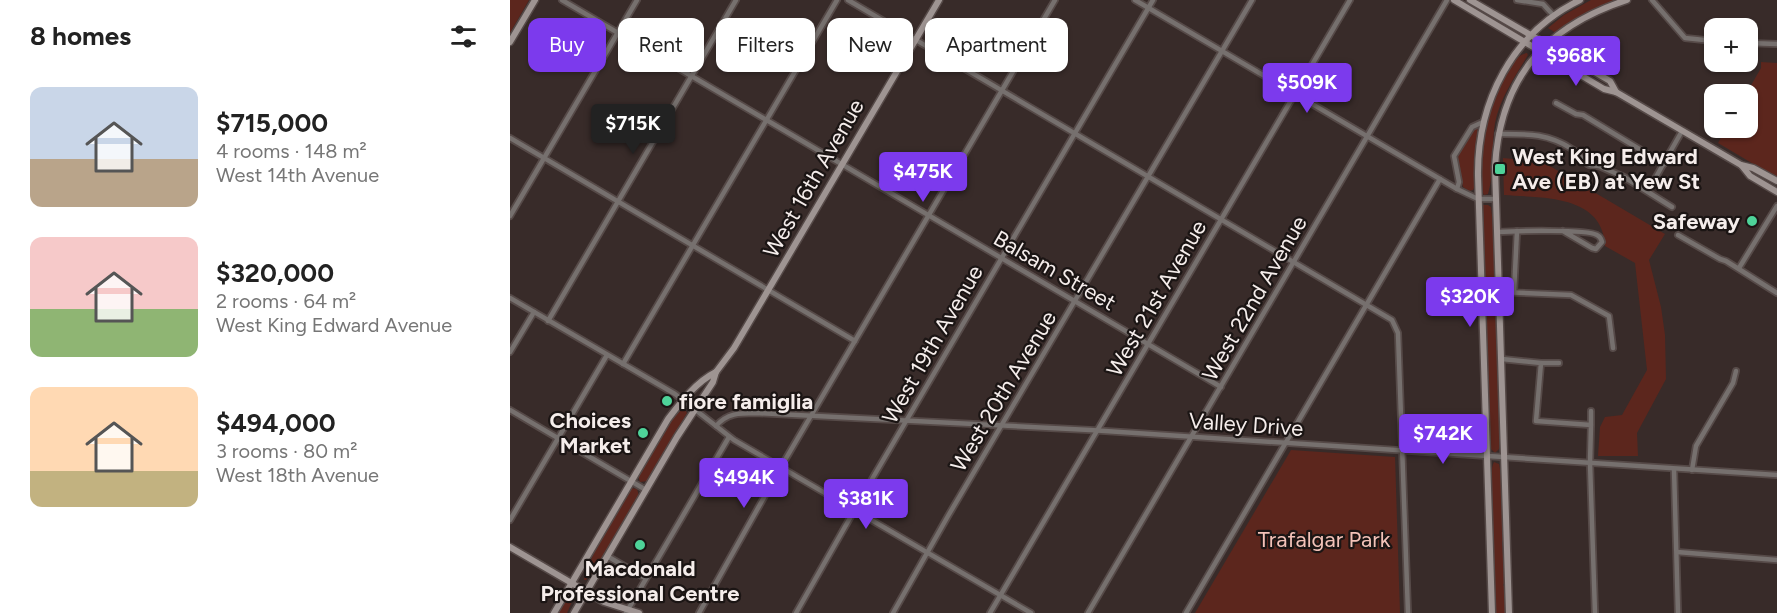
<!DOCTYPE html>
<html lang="en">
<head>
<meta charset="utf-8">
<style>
	body { margin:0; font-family:Figtree,sans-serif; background:#f6f6f6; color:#222; height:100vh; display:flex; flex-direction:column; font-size:22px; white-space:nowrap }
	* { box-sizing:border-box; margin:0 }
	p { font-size:20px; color:#767676 }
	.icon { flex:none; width:33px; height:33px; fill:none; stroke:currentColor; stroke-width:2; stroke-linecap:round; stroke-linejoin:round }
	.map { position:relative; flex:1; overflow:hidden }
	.side { display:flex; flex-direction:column; background:#fff; width:510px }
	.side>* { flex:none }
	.banner { position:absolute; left:18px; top:18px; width:570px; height:54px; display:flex; gap:12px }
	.controls { position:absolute; left:1194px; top:18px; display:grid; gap:12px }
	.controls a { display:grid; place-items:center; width:54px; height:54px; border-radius:12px; background:#fff; box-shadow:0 2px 4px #0004; font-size:30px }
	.price { position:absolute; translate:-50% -51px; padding:0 14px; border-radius:6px; background:#7c3aed; color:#fff; font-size:20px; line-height:39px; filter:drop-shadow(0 2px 3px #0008) }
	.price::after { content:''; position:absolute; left:50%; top:36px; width:18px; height:14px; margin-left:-9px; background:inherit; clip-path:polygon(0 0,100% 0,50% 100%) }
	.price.active { background:#222; color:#fff }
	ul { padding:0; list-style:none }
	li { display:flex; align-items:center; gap:18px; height:150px; padding:0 30px }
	li span { display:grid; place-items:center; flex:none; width:168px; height:120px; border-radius:12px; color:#555 }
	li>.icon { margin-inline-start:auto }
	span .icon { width:72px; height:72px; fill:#fffc; stroke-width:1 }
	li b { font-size:26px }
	h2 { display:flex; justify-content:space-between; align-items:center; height:72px; padding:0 30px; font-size:26px }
	.tag { padding:0 21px; border-radius:12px; background:#fff; box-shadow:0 2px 4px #0004; font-size:21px; line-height:54px }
	.tag.active { background:#7c3aed; color:#fff }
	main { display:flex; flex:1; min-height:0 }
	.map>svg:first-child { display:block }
</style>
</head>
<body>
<main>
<section class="side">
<h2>8 homes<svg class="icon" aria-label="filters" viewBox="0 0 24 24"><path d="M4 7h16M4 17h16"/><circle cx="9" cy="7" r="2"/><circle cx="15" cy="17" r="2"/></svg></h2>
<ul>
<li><span style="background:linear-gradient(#c9d6e8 60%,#b9a48a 0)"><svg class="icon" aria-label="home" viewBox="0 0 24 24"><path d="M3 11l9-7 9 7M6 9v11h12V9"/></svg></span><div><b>$715,000</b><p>4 rooms · 148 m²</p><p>West 14th Avenue</p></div></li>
<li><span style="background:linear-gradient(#f6c9c9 60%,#8fb573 0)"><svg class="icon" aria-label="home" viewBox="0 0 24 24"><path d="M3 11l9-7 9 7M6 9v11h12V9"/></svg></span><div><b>$320,000</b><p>2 rooms · 64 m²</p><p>West King Edward Avenue</p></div></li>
<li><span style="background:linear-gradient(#ffd9b3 70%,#c2b280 0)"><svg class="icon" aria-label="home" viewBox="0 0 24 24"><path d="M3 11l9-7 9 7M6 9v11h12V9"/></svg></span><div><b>$494,000</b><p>3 rooms · 80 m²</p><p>West 18th Avenue</p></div></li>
</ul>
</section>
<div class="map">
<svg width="1267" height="613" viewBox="0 0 1267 613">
	<rect width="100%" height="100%" fill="#382b29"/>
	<g fill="#5c261d">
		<polygon points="0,0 19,0 0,33"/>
		<polygon points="1081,0 1104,0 1072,15 1046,33 1038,28 1054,15"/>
		<path d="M1017 53 1018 55C1005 77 990 98 985 123 981 146 985 171 978 194L974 195C960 170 985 58 1017 53Z"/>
		<polygon points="1251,62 1267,63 1267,178 1208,143 1216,128 1238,128 1238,94 1236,94 1251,68"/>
		<polygon points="968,127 964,161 965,186 963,190 959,191 953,187 946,156 963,128"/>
		<path d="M993 158 1033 162 1155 234 1139 260 1151 307 1155 335 1156 379 1127 433 1128 456H1088L1090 427 1095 417 1112 415 1137 370 1125 263 1095 246C1093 194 1031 198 994 195Z"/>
		<polygon points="973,205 978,205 981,207 984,235 990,434 989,449 985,453 981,449 979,429"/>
		<polygon points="174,408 177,413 137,481 130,482 128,475 160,420"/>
		<polygon points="781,450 885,457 890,613 685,613"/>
		<path d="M984 462 989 464 992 480 993 540 992 542 995 582 993 585 995 587 996 613H984L983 588 985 585 983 583C983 562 976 476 984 462Z"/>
		<path d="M122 488 127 489 129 496 84 571 76 580H74C74 568 112 497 122 488Z"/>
		<polygon points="61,595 64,597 57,613 47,613"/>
	</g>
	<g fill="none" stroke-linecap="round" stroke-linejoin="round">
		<g stroke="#564a48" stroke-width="8">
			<g id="street">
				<polyline points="52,0 711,387"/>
				<polyline points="338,0 882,320 888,333 898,613"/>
				<polyline points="625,0 947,189 968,199 985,199"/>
				<polyline points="1007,0 1033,4 1044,16"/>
				<polyline points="1142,0 1175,38 1204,41"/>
				<polyline points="1238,43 1267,44"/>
				<polyline points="1046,103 1066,114 1073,115 1154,164"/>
				<path d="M988 134C1017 134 1037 133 1062 149 1069 153 1073 161 1079 165L1089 166 1114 177 1162 207"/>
				<polyline points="0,138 345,341"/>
				<polyline points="947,189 949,182 944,156 962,127 973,122"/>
				<polyline points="1138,191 1172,131"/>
				<polyline points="0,216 127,0"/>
				<path d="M988 232C1003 231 1077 229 1087 235 1091 237 1091 239 1092 242L1086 249 1082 248 1053 231"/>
				<polyline points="1168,235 1210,259 1216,261 1267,293"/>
				<polyline points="1229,268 1267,206"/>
				<polyline points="990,292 1061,295 1099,316 1103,348"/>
				<polyline points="1004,292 1007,231"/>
				<polyline points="0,298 165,394 224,440 521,613"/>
				<polyline points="38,321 226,0"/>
				<polyline points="0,352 24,312"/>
				<polyline points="992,359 1031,363 1026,421 1081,425 1080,463 1085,613"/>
				<polyline points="1031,363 1049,363"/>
				<polyline points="113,364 327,0"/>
				<polyline points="0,410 136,490"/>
				<polyline points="1081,411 1081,425"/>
				<path d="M206 426C217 413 230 413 245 413L580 430 1267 475"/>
				<polyline points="1164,469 1168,613"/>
				<polyline points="1182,470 1186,446 1223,383 1226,371"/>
				<polyline points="0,520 97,355"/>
				<polyline points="1167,552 1267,560"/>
				<polyline points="97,556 135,578"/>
				<polyline points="116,613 219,437"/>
				<polyline points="189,613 275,460 545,0"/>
				<polyline points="286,613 365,474 643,0"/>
				<polyline points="383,613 438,516 742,0"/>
				<polyline points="480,613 840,0"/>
				<polyline points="578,613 937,0"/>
				<polyline points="676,613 930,179"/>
			</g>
		</g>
		<g stroke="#564a48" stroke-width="9">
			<g id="secondary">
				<polyline points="944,0 1094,89 1106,92 1231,165 1243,168 1267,181"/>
				<polyline points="960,0 1100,81 1106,92"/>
				<polyline points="0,42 25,0"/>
				<polyline points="1232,166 1240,176 1267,192"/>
				<polyline points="0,547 94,602 129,613"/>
				<path d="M44 613 158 419C171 402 186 382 206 372"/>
				<polyline points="64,613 167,437 203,382 206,372 224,348 429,0"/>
				<path d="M982 613 968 176C967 102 1002 33 1070 0"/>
				<path d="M999 613 985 167C990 79 1034 27 1117 0"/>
			</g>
		</g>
		<use href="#street" stroke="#76706e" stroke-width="4.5"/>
		<use href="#secondary" stroke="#9e9492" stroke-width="6"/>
	</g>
	<g fill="#4ed399" stroke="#1b1514" stroke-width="2">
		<rect x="984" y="163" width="12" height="12" rx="3"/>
		<circle cx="1242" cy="221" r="6"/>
		<circle cx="157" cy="401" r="6"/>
		<circle cx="133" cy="433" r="6"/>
		<circle cx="130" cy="545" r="6"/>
	</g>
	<g text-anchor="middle" stroke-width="4.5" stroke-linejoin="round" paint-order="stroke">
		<g font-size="22" font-weight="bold" fill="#f5edeb" stroke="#1b1514" text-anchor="start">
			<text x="1002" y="164">West King Edward<tspan x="1002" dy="25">Ave (EB) at Yew St</tspan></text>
			<text x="1230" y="229" text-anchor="end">Safeway</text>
			<text x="169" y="409">fiore famiglia</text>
			<text x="121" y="428" text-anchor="end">Choices<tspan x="121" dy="25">Market</tspan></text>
			<text x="130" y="576" text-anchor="middle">Macdonald<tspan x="130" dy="25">Professional Centre</tspan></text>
		</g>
		<g font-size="22" fill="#f5edeb" stroke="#1b1514">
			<text transform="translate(303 178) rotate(-60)" y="8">West 16th Avenue</text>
			<text transform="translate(545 270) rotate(30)" y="8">Balsam Street</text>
			<text transform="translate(646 298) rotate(-60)" y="8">West 21st Avenue</text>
			<text transform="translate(744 298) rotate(-60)" y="8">West 22nd Avenue</text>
			<text transform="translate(422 344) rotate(-60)" y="8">West 19th Avenue</text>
			<text transform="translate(493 391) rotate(-59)" y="8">West 20th Avenue</text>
			<text transform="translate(736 424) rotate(4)" y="8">Valley Drive</text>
		</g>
		<g font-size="22" fill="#f3c2b8" stroke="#1b1514">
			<text x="814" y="547">Trafalgar Park</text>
		</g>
	</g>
</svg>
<div class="controls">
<a>+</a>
<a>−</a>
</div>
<b class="price" style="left:1066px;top:87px">$968K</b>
<b class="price" style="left:797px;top:114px">$509K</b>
<b class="price active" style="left:123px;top:155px">$715K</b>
<b class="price" style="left:413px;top:203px">$475K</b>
<b class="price" style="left:960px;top:328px">$320K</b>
<b class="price" style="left:933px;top:465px">$742K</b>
<b class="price" style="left:234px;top:509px">$494K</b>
<b class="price" style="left:356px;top:530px">$381K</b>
<div class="banner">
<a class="tag active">Buy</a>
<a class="tag">Rent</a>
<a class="tag">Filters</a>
<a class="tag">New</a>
<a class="tag">Apartment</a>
</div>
</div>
</main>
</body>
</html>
